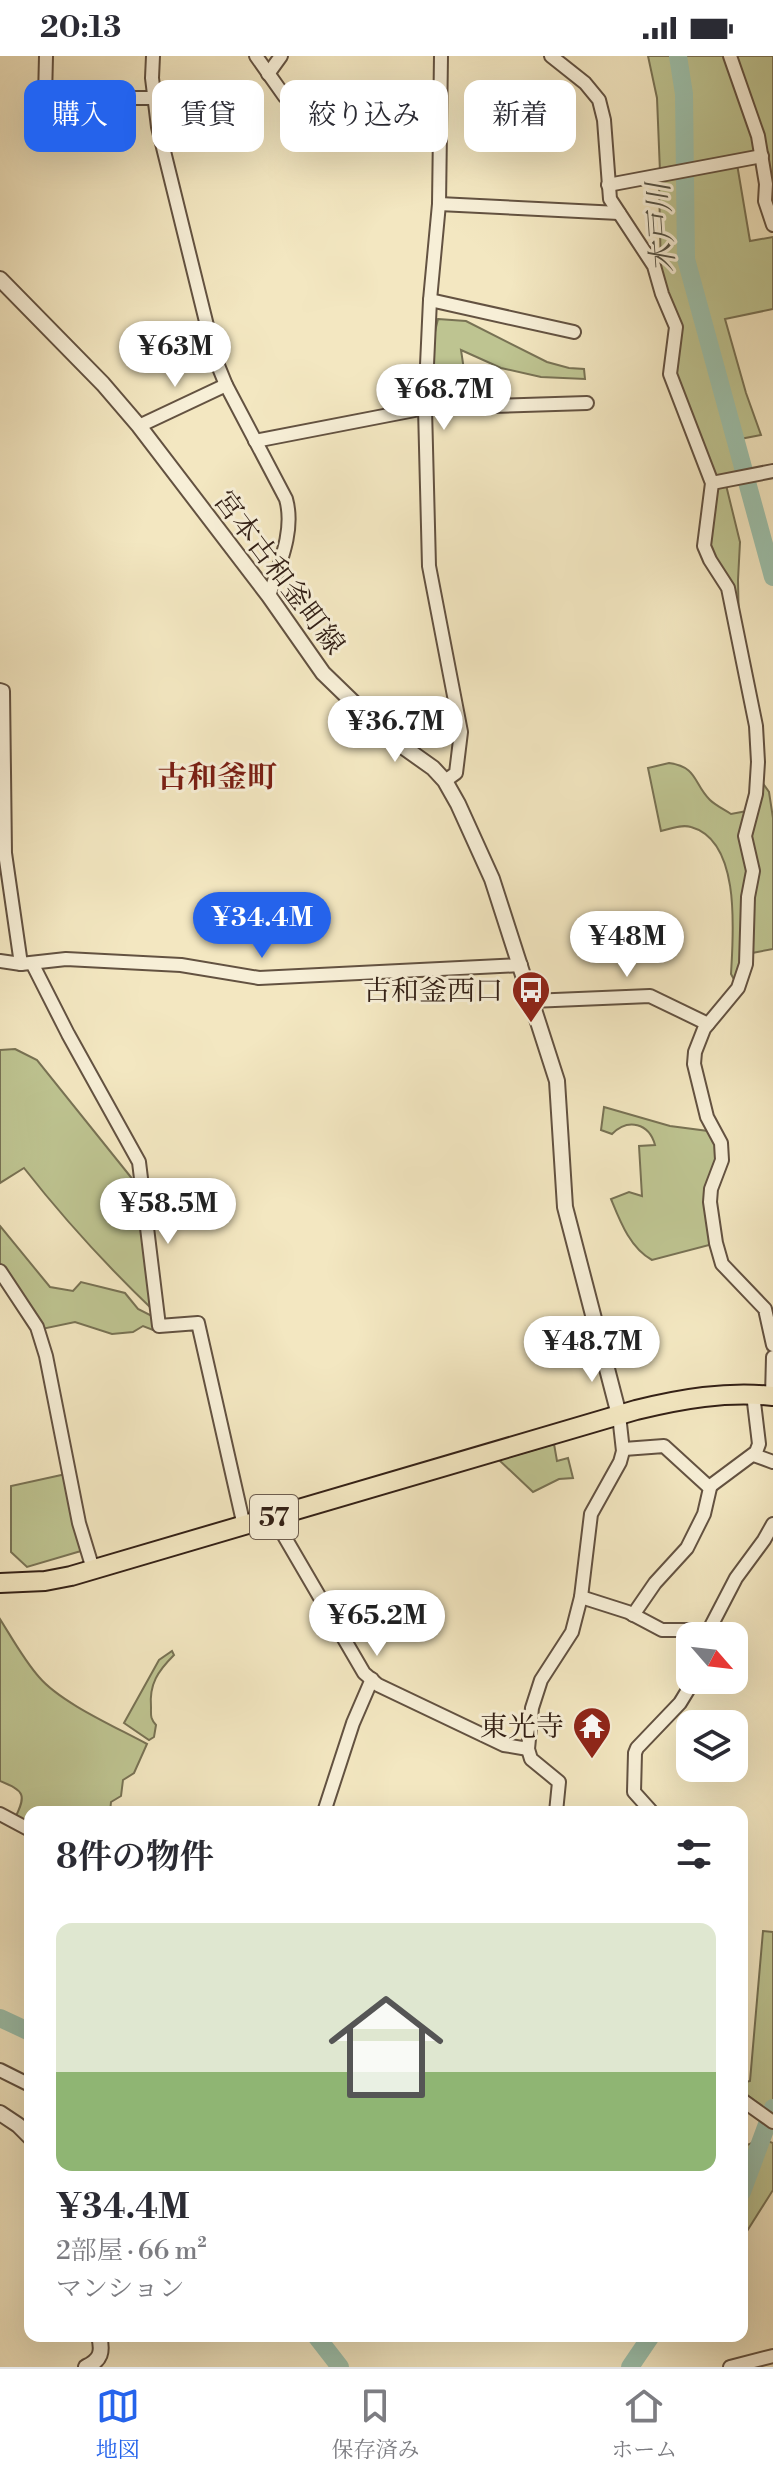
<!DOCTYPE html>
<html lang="ja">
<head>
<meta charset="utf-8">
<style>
	body { margin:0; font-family:"Libre Bodoni","Noto Serif JP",serif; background:#f7f7f7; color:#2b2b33; height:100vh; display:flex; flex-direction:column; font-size:30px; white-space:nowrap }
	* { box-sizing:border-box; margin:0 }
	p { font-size:26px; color:#7c7c81 }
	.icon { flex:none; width:44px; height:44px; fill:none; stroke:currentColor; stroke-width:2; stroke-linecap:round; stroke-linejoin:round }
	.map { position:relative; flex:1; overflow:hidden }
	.panel { position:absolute; left:24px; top:1750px; width:724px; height:536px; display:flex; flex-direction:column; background:#fff; border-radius:16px; box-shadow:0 8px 32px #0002 }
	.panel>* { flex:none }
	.banner { position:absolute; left:24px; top:24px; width:726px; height:72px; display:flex; gap:16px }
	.needle { width:52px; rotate:118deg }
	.controls { position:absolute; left:676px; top:1566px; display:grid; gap:16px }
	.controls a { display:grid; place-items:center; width:72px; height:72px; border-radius:16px; background:#fff; box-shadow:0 8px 32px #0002; font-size:40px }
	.price { position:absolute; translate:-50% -68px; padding:0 18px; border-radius:28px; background:#fff; color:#222; font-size:26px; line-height:52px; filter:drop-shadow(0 2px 4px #0008) }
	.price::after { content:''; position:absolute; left:50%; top:48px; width:24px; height:18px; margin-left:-12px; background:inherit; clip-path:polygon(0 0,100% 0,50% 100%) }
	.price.on { background:#2563eb; color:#fff }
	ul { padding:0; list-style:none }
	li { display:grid; align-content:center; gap:16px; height:424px; padding:0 32px }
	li+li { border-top:2px solid #e1e1e2 }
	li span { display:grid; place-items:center; height:248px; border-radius:16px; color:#555 }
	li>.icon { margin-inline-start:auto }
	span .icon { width:144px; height:144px; fill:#fffc; stroke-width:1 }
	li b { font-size:34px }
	h2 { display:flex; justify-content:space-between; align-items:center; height:96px; padding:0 32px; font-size:34px }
	.tag { padding:0 28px; border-radius:16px; background:#fff; box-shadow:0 8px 32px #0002; font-size:28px; line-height:72px }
	.tag.on { background:#2563eb; color:#fff }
	.status { display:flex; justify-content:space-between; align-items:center; height:56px; padding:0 40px; background:#fff; direction:ltr }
	.status svg { height:22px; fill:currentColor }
	.menu { display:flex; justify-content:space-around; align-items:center; height:112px; border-top:2px solid #e1e1e2; background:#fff; font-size:22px; color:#7c7c81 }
	.menu a { display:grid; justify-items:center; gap:4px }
	.menu .on { color:#2563eb }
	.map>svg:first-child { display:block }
</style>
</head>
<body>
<div class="status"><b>20:13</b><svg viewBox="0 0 49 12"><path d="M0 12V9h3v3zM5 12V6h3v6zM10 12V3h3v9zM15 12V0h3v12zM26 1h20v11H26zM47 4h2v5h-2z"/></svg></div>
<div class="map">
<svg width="773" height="2311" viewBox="0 0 773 2311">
	<rect width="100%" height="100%" fill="#f3e7c1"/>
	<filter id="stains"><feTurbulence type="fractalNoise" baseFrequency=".0025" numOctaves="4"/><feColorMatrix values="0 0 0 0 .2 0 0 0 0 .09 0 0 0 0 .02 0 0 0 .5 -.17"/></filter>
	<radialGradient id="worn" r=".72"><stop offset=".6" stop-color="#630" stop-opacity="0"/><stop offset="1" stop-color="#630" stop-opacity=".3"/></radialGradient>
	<g fill="#bec491" stroke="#787254" stroke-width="2">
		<polygon points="648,0 674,0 679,41 678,112 660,116 657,42"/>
		<polygon points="684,0 726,0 745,53 757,98 688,110 689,36"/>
		<polygon points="734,0 773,0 773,155"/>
		<polygon points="737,108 750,185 773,181 773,253 725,263 746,337 761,379 740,383 689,202 685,118"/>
		<polygon points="679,120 683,204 743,417 718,421 713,419 674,315 678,279 661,220 659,123"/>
		<path d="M438 263 466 265 547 306 569 312 584 313 585 323 541 321 501 312 461 294 464 314 454 333 441 339C430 310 430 293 438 263Z"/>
		<polygon points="726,429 740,486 738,524 739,573 709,490 717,431"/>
		<path d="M669 707C698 711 693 727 710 744 715 749 725 754 731 758L747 755C749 812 751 871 736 927L731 918C733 880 742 785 691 771 681 768 670 773 661 775L648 712Z"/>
		<polygon points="762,726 769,736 773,762 773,893 752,897 750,779"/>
		<path d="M15 993 37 1004 138 1130 153 1254C107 1210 64 1163 24 1112L0 1127V994Z"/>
		<path d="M604 1051 670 1070 708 1075 719 1088 715 1121 713 1188 652 1204C630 1192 620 1165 611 1143L629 1136 642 1140 639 1090 655 1089C649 1067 628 1062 612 1078L601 1074Z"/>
		<polygon points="0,1170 50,1231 73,1235 81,1226 125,1237 138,1253 154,1261 162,1272 153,1274 143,1270 133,1276 112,1278 75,1266 42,1273 0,1208"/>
		<polygon points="554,1388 557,1405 568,1402 573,1422 559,1423 533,1436 499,1404"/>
		<polygon points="66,1418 81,1495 27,1511 11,1496 11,1430"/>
		<path d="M0 1563C12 1582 24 1604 39 1621 61 1647 116 1671 147 1688L134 1717 123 1724 121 1740 111 1746 110 1756H30V1769L15 1762C27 1738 24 1735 0 1725Z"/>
		<path d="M172 1595 174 1599C158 1615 149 1628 151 1651 151 1660 150 1662 156 1669L154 1681 149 1684 124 1667 159 1604Z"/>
		<polygon points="763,1875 773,1876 773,2059 742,2035 742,2027 750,2025"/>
		<polygon points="762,2083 773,2087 773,2134 742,2183 742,2091"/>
	</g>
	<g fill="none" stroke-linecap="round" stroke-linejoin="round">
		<g stroke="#9dc1ac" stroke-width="18">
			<polyline points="678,0 684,38 686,203 773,521"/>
			<polyline points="0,1962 30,1976"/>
			<polyline points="742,2136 773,2052"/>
			<polyline points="316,2280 340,2311"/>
			<polyline points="630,2311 651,2280"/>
		</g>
		<g stroke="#635241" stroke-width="16">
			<g id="minor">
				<polyline points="46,0 45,42 155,42"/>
				<path d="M153 0 152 22 158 71 215 302 226 329 286 443C295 475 279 509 269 540"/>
				<polyline points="256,0 285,41"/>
				<polyline points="441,0 439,148 430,244 425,352 429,510 461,676 456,717 445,725"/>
				<polyline points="551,0 585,27 599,44 604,64 610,143 654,210 662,238 676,271 670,318 712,427 704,490 710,504 728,532 756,670 758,706 756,738 745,780 753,815 748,841 746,908 738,932 704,973 695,996 694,1008 707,1061 721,1087 722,1104 711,1133 710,1146 716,1187 722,1208 765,1253 773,1289"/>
				<polyline points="730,0 758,80 766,128 765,145 773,169"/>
				<polyline points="268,18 281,0"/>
				<polyline points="608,129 762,100"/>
				<polyline points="439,148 619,157"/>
				<polyline points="430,244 574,276"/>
				<polyline points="139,370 226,329"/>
				<polyline points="255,385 425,352 587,347"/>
				<polyline points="712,427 773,415"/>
				<polyline points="0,634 3,635 5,797 21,908"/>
				<polyline points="0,905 21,908 66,903 181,909 259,922 521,909"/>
				<polyline points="32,907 68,978 139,1106 159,1270 198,1267 244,1470"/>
				<polyline points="531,945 650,940 708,968"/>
				<polyline points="0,1215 37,1271 46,1300 79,1467 93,1513"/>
				<polyline points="772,1340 773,1301"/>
				<polyline points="624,1393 664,1390 710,1432 704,1458 687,1492 655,1527 633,1559"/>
				<polyline points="754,1399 773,1406"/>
				<polyline points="709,1431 756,1396 759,1388 753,1338"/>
				<polyline points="273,1461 364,1617 378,1629 504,1689 528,1693"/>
				<polyline points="581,1541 628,1556 662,1574 709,1574"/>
				<polyline points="709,1579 709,1574 736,1522 764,1484 773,1468"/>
				<polyline points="324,1756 353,1667 372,1623"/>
				<polyline points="556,1756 559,1726 531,1703 528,1693 532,1652 541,1624 572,1576 581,1541 591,1458 620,1406 623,1395 619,1359"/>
				<polyline points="652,1756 634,1736 635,1697 637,1692 680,1647 694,1624"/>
				<polyline points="0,1758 30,1774"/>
				<polyline points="0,2014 30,2029"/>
				<polyline points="742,2044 773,2066"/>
				<polyline points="730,2311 773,2300"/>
			</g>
		</g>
		<g stroke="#635241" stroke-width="18">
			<g id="tertiary">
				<polyline points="0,223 103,328 139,370 269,540 323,617 388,680 433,712 445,725 458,748 492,823 557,1025 565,1151 619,1359"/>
				<polyline points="0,2057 18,2069 30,2081"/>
				<path d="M86 2311C101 2304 103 2296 99 2280"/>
			</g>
		</g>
		<g stroke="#332016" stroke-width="22">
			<path id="primary" d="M0 1527 45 1525 71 1520 636 1354C681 1343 726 1335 773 1340"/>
		</g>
		<use href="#minor" stroke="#f7efd7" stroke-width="12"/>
		<use href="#tertiary" stroke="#f7efd7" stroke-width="14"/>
		<use href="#primary" stroke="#f3e7c1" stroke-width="18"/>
	</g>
	<defs>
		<g id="bus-pin" transform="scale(2)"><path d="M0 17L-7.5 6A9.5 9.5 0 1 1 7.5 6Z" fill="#8f2418" stroke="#f7efd7"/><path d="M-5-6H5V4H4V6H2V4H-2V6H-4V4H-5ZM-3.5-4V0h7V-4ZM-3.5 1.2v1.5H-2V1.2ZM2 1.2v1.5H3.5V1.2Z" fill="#fff"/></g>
		<g id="temple-pin" transform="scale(2)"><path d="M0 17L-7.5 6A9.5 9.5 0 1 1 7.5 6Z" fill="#8f2418" stroke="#f7efd7"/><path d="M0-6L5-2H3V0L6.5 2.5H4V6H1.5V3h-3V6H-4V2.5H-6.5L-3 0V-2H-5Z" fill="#fff"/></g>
	</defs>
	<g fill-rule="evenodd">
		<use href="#bus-pin" x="531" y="934"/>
		<use href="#temple-pin" x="592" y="1670"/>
	</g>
	<g text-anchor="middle" stroke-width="6" stroke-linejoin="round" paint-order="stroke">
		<rect fill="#f7efd7" stroke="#6e5e50" stroke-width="2" x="250" y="1439" width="48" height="44" rx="6"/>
		<g font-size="26" font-weight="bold" fill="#332016">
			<text x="274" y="1470">57</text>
		</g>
		<g font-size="28" fill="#332016" stroke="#f7efd7">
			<text transform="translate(280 516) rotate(53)" y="10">宮本古和釜町線</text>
		</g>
		<g font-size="28" fill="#332016" stroke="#f7efd7" text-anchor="end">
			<text x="503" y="944">古和釜西口</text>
			<text x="564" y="1680">東光寺</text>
		</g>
		<g font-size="30" font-style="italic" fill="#535043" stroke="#f7efd7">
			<text transform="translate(661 172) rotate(-94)" y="10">木戸川</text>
		</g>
		<g font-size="30" font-weight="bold" fill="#7a1f14" stroke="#f7efd7">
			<text x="217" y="731">古和釜町</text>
		</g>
	</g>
	<rect width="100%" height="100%" filter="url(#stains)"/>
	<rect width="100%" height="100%" fill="url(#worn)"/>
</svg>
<div class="controls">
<a><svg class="needle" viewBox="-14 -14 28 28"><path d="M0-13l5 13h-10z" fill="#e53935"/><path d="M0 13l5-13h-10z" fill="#7c7c81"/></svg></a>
<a><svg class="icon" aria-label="layers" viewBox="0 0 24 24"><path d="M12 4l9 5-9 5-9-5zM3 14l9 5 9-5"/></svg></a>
</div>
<b class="price" style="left:175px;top:333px">¥63M</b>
<b class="price" style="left:444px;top:376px">¥68.7M</b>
<b class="price" style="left:395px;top:708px">¥36.7M</b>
<b class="price on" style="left:262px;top:904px">¥34.4M</b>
<b class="price" style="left:627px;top:923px">¥48M</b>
<b class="price" style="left:168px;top:1190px">¥58.5M</b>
<b class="price" style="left:592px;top:1328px">¥48.7M</b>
<b class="price" style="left:377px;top:1602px">¥65.2M</b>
<div class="banner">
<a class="tag on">購入</a>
<a class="tag">賃貸</a>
<a class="tag">絞り込み</a>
<a class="tag">新着</a>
</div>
<section class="panel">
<h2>8件の物件<svg class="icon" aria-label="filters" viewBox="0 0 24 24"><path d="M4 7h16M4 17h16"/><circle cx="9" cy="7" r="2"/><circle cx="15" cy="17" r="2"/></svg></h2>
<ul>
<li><span style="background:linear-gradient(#dfe7d0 60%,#8fb573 0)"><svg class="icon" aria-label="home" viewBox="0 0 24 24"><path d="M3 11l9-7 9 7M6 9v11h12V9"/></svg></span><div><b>¥34.4M</b><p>2部屋 · 66 m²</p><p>マンション</p></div></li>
</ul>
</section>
</div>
<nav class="menu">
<a class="on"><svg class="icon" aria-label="map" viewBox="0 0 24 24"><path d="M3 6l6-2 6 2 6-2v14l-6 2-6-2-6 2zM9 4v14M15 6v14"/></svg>地図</a>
<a><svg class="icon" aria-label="saved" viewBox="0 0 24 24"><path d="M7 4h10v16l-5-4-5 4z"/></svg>保存済み</a>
<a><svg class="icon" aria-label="home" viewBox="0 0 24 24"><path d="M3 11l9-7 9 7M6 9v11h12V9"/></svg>ホーム</a>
</nav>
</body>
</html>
